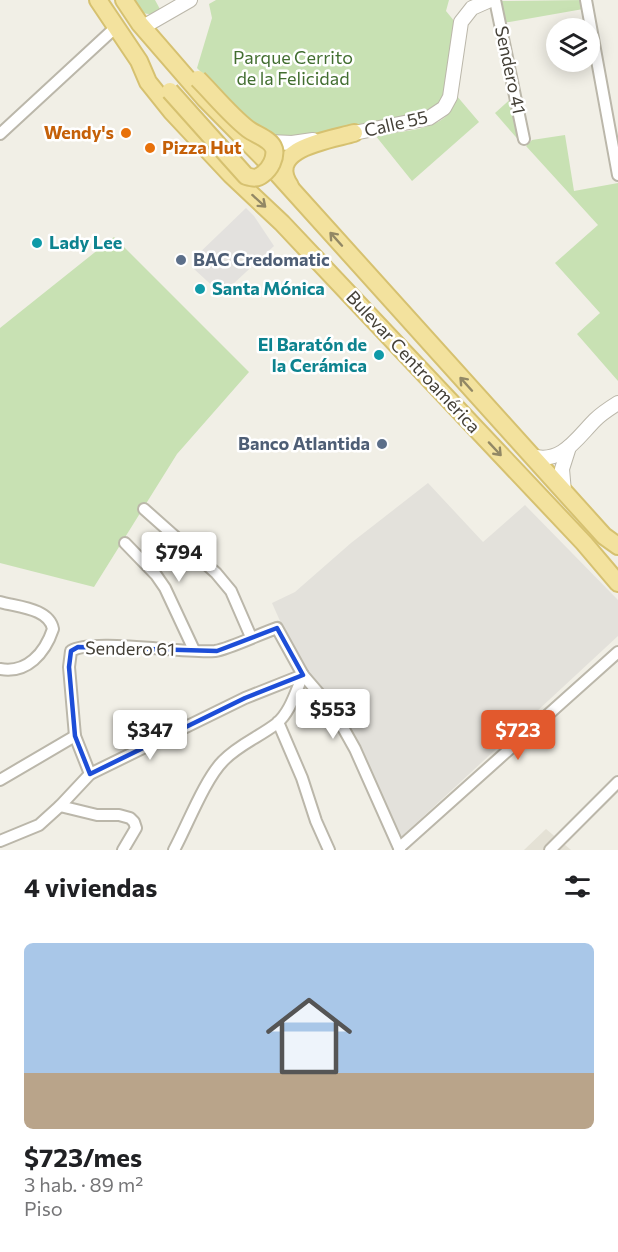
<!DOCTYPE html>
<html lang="es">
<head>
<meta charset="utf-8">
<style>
	body { margin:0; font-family:Commissioner,sans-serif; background:#f6f6f6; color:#202124; height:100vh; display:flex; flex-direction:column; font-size:22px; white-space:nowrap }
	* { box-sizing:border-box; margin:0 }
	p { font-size:20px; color:#757577 }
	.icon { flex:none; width:33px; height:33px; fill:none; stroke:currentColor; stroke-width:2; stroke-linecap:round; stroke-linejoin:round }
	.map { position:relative; height:850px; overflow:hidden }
	.panel { display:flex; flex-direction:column; background:#fff; flex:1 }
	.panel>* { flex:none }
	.tools { position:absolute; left:546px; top:18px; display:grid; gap:12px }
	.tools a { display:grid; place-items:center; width:54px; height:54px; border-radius:50%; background:#fff; box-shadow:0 3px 15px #0003; font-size:30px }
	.price { position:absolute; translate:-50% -51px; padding:0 14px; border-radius:6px; background:#fff; color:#222; font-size:20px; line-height:39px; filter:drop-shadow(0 2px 3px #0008) }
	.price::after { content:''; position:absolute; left:50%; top:36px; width:18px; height:14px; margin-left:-9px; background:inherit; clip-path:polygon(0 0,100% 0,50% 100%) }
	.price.selected { background:#e2592d; color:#fff }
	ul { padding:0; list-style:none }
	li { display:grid; align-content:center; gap:12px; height:318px; padding:0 24px }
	li span { display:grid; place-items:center; height:186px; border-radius:9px; color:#555 }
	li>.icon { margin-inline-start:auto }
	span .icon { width:108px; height:108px; fill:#fffc; stroke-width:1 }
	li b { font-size:26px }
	h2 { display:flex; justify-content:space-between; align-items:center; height:72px; padding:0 24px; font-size:26px }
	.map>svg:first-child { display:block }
</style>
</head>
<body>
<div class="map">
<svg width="618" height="850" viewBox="0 0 618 850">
	<rect width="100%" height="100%" fill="#f1efe6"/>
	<polygon fill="#e4e1d5" points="546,829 571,850 524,850"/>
	<polygon fill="#e3e1db" points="428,483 483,542 525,505 618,600 618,636 399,839 346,728 317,683 296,657 272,603 295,592 351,543"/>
	<g fill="#c8e1b3">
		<path d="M129 0H155L161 11C145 18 140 12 129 0Z"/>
		<polygon points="216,0 449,0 446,11 455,22 452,32 446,93 443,101 429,113 303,138 277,136 258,130 197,68 212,18 209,4"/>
		<polygon points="587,0 589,8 503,23 499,1"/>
		<path d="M456 95 479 122 412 181 375 135C396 132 435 131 449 113 452 109 454 100 456 95Z"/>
		<polygon points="514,96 522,144 495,113"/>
		<polygon points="565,135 574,191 618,183 618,381 577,334 600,313 555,263 598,225 526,146 532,140"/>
		<polygon points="114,237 249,372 177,454 94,587 0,563 0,328"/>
	</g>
	<polygon fill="#e3e1de" points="246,208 254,216 274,246 232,285 227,284 218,291 194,269 198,264 193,259"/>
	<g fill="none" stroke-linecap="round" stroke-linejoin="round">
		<g stroke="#bbb7aa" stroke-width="14">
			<g id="minor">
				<polyline points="495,0 524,139"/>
				<polyline points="586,0 618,175"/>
				<polyline points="0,134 116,27"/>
				<polyline points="144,509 216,573 231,591 251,637"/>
				<polyline points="125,543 156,575 165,588 194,650"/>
				<path d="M0 602C17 607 49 608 53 629 45 653 27 674 0 669"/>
				<polyline points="278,722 302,778 316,821 329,850"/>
				<path d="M90 774 75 736 69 667 71 651C92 638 185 654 215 651 229 649 262 633 277 628L303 675 328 704 341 724 355 749 400 850"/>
				<polyline points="0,780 75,736"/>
				<polyline points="60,806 97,815 119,815 130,818 134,822 136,828 123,850"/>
				<polyline points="0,841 39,825 60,806 90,774 245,698 303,675"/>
				<polyline points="399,848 618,652"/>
				<path d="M174 850C187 826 205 779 223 761 238 745 259 737 276 724 290 713 296 691 303 675"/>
				<polyline points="550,850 618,782"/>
			</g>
		</g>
		<g stroke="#bbb7aa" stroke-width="16">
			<g id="tertiary">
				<polyline points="143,27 190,0"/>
				<polyline points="344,135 429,118 444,108 450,97 461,22 472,8 490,0"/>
				<polyline points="270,142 292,143 313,140"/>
				<path d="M532 456C561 465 577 438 595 420 602 413 610 408 618 403"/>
				<polyline points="564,492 562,469 569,447"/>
			</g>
		</g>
		<g stroke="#d6c170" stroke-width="20">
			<g id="primary">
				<polyline points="98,0 139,61 148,82 172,112 231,175 282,223 584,543 618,583"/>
				<polyline points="124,0 140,24 205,99 266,161 604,536 618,546"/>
				<path d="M290 186C265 148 330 140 354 133"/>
			</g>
		</g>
		<use href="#minor" stroke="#fff" stroke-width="10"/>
		<use href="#tertiary" stroke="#fff" stroke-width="14"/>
		<use href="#primary" stroke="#f3e29e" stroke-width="16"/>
		<g stroke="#d6c170" stroke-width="20" stroke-linecap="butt">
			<path id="primary-bridge" d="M170 91 246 176C253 178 257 179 263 174 270 169 276 158 274 149 271 139 256 135 248 129 230 115 214 95 198 79"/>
		</g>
		<use href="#primary-bridge" stroke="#f3e29e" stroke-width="16"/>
	</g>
	<defs><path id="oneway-shaft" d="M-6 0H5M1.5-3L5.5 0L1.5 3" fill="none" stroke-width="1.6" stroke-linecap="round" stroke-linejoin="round" transform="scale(1.5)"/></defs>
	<g stroke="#928865">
		<use href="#oneway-shaft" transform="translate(259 201) rotate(42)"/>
		<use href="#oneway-shaft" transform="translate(336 239) rotate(-132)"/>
		<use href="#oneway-shaft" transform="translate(466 384) rotate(-132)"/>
		<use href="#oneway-shaft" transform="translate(495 449) rotate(47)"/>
	</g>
	<path fill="none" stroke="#1d4ed8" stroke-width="4.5" stroke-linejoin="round" d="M277 628 303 675 245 698 90 774 75 736 69 667 71 651 78 647 217 651Z"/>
	<g fill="#e8710a" stroke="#fff" stroke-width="2">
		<circle cx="126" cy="133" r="6"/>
		<circle cx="150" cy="148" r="6"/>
	</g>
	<g fill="#0f9aa8" stroke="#fff" stroke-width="2">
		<circle cx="37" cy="243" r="6"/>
		<circle cx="200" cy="289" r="6"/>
		<circle cx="379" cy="355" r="6"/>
	</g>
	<g fill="#5c6f8a" stroke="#fff" stroke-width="2">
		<circle cx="181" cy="260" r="6"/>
		<circle cx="382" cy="444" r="6"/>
	</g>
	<g text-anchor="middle" stroke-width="5" stroke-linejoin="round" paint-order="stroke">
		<g font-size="18" fill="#426e30" stroke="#fff">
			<text x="293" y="64">Parque Cerrito<tspan x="293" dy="21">de la Felicidad</tspan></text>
		</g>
		<g font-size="18" fill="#433f36" stroke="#fff">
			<text transform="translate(510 70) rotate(78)" y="6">Sendero 41</text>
			<text transform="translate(396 124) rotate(-13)" y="6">Calle 55</text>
			<text transform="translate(413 362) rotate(47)" y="6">Bulevar Centroamérica</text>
			<text transform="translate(130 649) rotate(1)" y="6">Sendero 61</text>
		</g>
		<g font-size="18" font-weight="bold" fill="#c56008" stroke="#fff" text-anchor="end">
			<text x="114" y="139">Wendy's</text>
			<text x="162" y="154" text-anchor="start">Pizza Hut</text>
		</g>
		<g font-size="18" font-weight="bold" fill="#0d838f" stroke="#fff" text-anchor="start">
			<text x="49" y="249">Lady Lee</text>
			<text x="212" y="295">Santa Mónica</text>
			<text x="367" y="351" text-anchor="end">El Baratón de<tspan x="367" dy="21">la Cerámica</tspan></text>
		</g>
		<g font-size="18" font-weight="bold" fill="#4e5e75" stroke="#fff" text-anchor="start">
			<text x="193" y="266">BAC Credomatic</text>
			<text x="370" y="450" text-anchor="end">Banco Atlantida</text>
		</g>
	</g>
</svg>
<div class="tools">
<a><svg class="icon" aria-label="layers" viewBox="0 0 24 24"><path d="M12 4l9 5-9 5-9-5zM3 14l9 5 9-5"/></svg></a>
</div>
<b class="price" style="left:179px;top:583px">$794</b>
<b class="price" style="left:333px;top:740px">$553</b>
<b class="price" style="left:150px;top:761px">$347</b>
<b class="price selected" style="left:518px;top:761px">$723</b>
</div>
<section class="panel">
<h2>4 viviendas<svg class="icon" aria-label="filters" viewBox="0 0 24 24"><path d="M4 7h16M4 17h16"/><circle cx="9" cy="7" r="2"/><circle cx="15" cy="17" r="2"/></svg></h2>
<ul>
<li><span style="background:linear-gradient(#a9c7e8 70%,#b9a48a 0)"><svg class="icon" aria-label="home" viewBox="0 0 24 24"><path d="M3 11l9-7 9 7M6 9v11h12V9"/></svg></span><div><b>$723/mes</b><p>3 hab. · 89 m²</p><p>Piso</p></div></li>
</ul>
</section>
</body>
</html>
